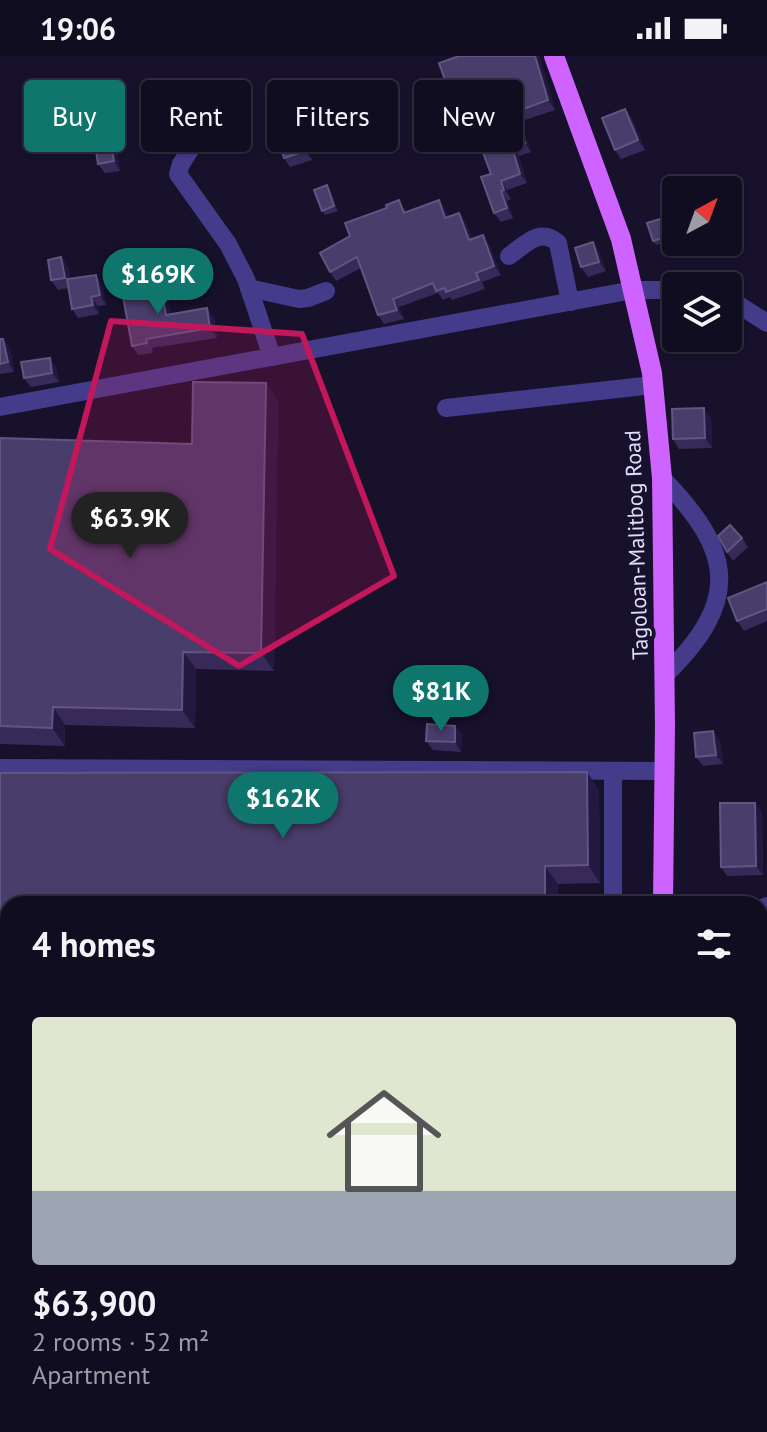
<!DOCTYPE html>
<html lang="en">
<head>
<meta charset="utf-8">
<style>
	body { margin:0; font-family:"PT Sans",sans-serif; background:#1e1b2e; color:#f1f3f6; height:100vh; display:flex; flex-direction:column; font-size:30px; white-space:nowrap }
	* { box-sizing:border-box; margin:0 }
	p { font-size:26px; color:#9c9ca5 }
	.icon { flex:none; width:44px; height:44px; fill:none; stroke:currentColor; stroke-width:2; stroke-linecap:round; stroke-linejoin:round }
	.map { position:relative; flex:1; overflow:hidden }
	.panel { position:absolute; left:0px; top:840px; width:768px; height:536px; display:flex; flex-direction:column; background:#110d21; border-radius:24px 24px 0 0; box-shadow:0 2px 6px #0004,0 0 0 2px #302d3f }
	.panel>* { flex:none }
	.guide { position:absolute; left:24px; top:24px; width:720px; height:72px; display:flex; gap:16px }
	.needle { width:52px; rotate:41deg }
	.controls { position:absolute; left:662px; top:120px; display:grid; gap:16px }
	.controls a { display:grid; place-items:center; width:80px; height:80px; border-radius:8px; background:#110d21; box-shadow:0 2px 6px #0004,0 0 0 2px #302d3f; font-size:40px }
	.price { position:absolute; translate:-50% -68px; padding:0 18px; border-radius:28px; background:#0f766e; color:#fff; font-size:26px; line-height:52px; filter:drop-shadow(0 2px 4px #0008) }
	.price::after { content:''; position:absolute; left:50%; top:48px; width:24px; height:18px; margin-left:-12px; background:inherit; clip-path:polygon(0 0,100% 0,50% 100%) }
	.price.current { background:#222; color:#fff }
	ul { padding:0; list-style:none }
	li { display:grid; align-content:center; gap:16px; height:424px; padding:0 32px }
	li+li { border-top:2px solid #302d3f }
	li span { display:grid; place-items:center; height:248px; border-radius:8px; color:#555 }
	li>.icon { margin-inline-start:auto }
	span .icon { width:144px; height:144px; fill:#fffc; stroke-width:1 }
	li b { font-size:34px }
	h2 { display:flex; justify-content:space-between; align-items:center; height:96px; padding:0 32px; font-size:34px }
	.tag { padding:0 28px; border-radius:8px; background:#110d21; box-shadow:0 2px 6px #0004,0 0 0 2px #302d3f; font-size:28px; line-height:72px }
	.tag.current { background:#0f766e; color:#fff }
	.status { display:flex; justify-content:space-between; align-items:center; height:56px; padding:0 40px; background:#110d21; direction:ltr }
	.status svg { height:22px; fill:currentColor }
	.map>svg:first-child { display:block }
</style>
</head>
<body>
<div class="status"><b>19:06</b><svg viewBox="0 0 49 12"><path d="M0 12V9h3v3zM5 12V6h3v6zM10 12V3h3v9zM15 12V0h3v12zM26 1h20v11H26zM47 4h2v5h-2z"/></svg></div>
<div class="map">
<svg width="767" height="1376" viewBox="0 0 767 1376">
	<rect width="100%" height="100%" fill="#17112c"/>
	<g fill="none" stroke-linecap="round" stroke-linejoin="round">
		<g stroke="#443c8b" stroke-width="18">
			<polyline points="197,83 181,108 178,118 228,188 246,223 272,301"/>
			<path d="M509 200C526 188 540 171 558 187L570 246"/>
			<polyline points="249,232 299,243 308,242 326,235"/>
			<polyline points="728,242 767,267"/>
			<polyline points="0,351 633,234 676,234"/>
			<polyline points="446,352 653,329"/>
			<path d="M662 422C735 497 741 545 664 620"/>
			<polyline points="0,712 664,715"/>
			<polyline points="613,848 613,715"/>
			<polyline points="760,853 767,850"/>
			<polyline points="0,1084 8,1084"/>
			<polyline points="760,1154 767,1148"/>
			<polyline points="0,1194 8,1237"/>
			<polyline points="760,1237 767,1241"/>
		</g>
		<g stroke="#ce63ff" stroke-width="20">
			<polyline points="554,0 621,183 652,317 662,422 665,669 663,848"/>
			<polyline points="661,1368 661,1376"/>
		</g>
	</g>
	<g fill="#372a59">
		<polygon points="459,0 539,0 555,54 525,64 518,55 512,38 475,51 468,41 456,45 449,35"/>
		<polygon points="224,26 231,36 236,57 220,61 214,52"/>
		<polygon points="632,62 645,94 621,103 615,94"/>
		<polygon points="294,64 301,73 312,104 290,111 284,102"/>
		<polygon points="520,65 531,96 519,100 527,127 507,134 511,143 507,145 513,162 501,166 494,157 490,88"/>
		<polygon points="115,80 120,115 105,117 98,108"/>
		<polygon points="327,129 330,134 338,155 325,159 322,155"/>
		<polygon points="439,144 445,153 448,161 459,157 465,166 472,183 489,188 501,219 482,226 485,233 452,244 450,241 443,244 438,237 399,251 404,263 384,268 378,259 361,212 336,225 330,216 405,153 406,156"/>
		<polygon points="664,168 669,186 656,189 653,185"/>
		<polygon points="593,186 599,196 606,215 588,221 581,211"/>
		<polygon points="61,201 68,211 70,223 103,229 106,249 98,250 99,258 78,262 72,253 68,232 58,234 51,224"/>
		<polygon points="160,226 167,236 171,259 207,252 214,262 217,282 152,292 153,297 138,299 132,290"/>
		<polygon points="0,283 10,292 14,316 0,318"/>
		<polygon points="56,311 59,326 31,331 24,322"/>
		<polygon points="266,327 278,345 274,615 196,613 195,672 65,669 65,690 0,688 0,382 192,388"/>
		<polygon points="711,362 712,392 679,393 673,383"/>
		<polygon points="742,482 748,491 733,505 727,496"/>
		<polygon points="767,526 767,565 744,575 737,565"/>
		<polygon points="455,670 462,679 461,696 433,694 426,685"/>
		<polygon points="713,675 720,685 723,708 703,710 696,701"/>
		<polygon points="0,717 599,734 600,827 558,828 8,848 8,1046 0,1046"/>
		<polygon points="762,756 763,819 727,820 721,811"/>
		<polygon points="615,1368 642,1368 642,1370 615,1369"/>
	</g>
	<g fill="#221840">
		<polygon points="535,0 539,0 555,54 548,44"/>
		<polygon points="224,26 231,36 236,57 230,48"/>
		<polygon points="625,53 632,62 645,94 638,84"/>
		<polygon points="513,55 520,65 531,96 525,87"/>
		<polygon points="294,64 301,73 312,104 305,95"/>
		<polygon points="108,71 115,80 120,115 114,105"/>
		<polygon points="512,91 519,100 527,127 520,118"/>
		<polygon points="501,125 507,134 511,143 504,134"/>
		<polygon points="327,129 330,134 338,155 334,150"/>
		<polygon points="501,135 507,145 513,162 507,152"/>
		<polygon points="439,144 445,153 452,171 445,162"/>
		<polygon points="459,157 465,166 475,193 469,184"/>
		<polygon points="660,163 664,168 669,186 666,181"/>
		<polygon points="483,179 489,188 501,219 494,210"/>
		<polygon points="593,186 599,196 606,215 599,206"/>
		<polygon points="61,201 68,211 71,232 65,222"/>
		<polygon points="96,219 103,229 106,249 100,239"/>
		<polygon points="160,226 167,236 173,269 166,259"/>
		<polygon points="91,241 98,250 99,258 93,249"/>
		<polygon points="393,243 399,251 404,263 397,254"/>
		<polygon points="207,252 214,262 217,282 210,272"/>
		<polygon points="3,283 10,292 14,316 8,306"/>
		<polygon points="50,302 56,311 59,326 52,317"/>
		<polygon points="266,327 278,345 274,615 261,597"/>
		<polygon points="704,352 711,362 712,392 705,382"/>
		<polygon points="183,596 196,613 195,672 182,654"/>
		<polygon points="53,651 65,669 65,690 52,672"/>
		<polygon points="455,670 462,679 461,696 455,686"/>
		<polygon points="713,675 720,685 723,708 716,699"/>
		<polygon points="587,716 599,734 600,827 588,809"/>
		<polygon points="755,747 762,756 763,819 756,810"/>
		<polygon points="545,810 558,828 558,848 545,848"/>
		<polygon points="760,1035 763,1066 760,1062"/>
		<polygon points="30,1368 35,1368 36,1376 31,1376"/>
	</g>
	<g fill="#493d6b" stroke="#615682" stroke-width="2">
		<polygon points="459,0 535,0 548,44 518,55 508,27 468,41 464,31 449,35 439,7"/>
		<polygon points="224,26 230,48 214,52 209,30"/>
		<polygon points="625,53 638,84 615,94 602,62"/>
		<polygon points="513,55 525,87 512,91 520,118 501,125 504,134 501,135 507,152 494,157 481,121 491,118 481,91 490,88 482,66"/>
		<polygon points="294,64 305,95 284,102 273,71"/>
		<polygon points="108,71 114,105 98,108 93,73"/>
		<polygon points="327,129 334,150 322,155 314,134"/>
		<polygon points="399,144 404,157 439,144 445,162 459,157 469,184 483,179 494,210 476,217 479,224 446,236 445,232 436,235 433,227 393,243 397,254 378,259 357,201 330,216 320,197 350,180 345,167 387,152 386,149"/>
		<polygon points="660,163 666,181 653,185 647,167"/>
		<polygon points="593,186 599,206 581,211 575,192"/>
		<polygon points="61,201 65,222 51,224 48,204"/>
		<polygon points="96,219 100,239 91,241 93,249 72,253 67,223"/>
		<polygon points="160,226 166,259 207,252 210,272 146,283 147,287 132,290 122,235"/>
		<polygon points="0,283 3,283 8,306 0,308"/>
		<polygon points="50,302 52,317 24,322 21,306"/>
		<polygon points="193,326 266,327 261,597 183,596 182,654 53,651 52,672 0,670 0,382 192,388"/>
		<polygon points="704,352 705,382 673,383 672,353"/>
		<polygon points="730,469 742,482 727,496 718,480"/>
		<polygon points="767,526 767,553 737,565 728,542"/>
		<polygon points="427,668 455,670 455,686 426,685"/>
		<polygon points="713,675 716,699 696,701 694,677"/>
		<polygon points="587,716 588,809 545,810 545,848 8,848 8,1028 0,1028 0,717"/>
		<polygon points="720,747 755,747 756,810 721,811"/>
		<polygon points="8,1342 8,1368 30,1368 31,1376 4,1376 0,1343"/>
		<polygon points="141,1368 150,1368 157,1370 156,1376 140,1376"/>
	</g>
	<path fill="#c2185b" fill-opacity="0.2" stroke="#c2185b" stroke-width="6" stroke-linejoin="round" d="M111 265 302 278 394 520 239 610 50 493Z"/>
	<g text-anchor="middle" stroke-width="8" stroke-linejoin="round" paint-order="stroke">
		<g font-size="22" fill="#e2dcff" stroke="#17112c">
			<text transform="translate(636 489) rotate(-92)" y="8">Tagoloan-Malitbog Road</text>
		</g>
	</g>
</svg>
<div class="controls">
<a><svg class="needle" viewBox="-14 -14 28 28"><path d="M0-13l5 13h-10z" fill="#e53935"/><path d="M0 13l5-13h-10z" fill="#9c9ca5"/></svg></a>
<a><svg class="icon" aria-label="layers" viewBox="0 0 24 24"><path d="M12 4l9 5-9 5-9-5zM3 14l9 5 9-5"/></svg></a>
</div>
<b class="price" style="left:158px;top:260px">$169K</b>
<b class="price current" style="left:130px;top:504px">$63.9K</b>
<b class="price" style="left:441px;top:677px">$81K</b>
<b class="price" style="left:283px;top:784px">$162K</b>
<div class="guide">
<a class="tag current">Buy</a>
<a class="tag">Rent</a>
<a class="tag">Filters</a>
<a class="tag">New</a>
</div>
<section class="panel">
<h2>4 homes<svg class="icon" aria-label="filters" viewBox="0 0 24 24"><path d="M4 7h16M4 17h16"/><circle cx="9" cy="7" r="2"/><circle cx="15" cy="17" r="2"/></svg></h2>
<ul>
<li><span style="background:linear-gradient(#dfe7d0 70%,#9aa5b1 0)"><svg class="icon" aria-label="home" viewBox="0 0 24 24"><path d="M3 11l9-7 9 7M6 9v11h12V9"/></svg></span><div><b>$63,900</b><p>2 rooms · 52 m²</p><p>Apartment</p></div></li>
</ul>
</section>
</div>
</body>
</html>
